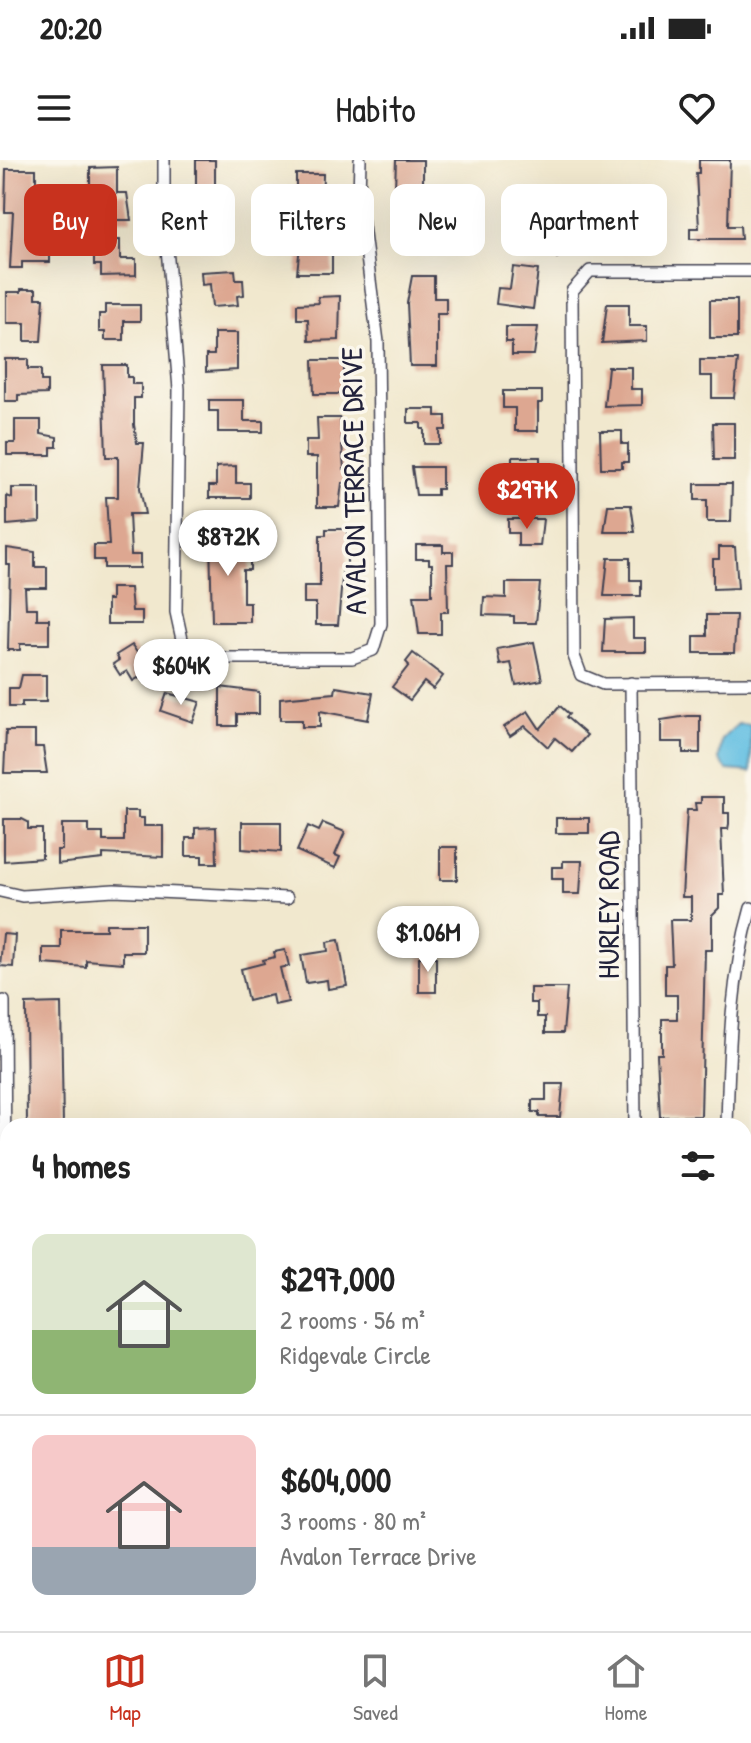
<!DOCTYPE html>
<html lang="en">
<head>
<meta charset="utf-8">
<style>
	body { margin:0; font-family:"Patrick Hand",sans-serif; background:#f2f2f2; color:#222; height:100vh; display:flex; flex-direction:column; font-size:30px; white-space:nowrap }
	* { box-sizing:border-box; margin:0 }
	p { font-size:26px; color:#767676 }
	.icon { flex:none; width:44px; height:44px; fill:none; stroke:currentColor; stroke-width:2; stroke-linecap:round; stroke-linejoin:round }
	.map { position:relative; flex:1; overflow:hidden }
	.sheet { position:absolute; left:0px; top:958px; width:752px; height:514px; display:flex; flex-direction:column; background:#fff; border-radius:24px 24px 0 0; box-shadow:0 8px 32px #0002 }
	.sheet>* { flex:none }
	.hud { position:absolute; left:24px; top:24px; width:704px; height:72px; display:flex; gap:16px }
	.price { position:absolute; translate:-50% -68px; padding:0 18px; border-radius:28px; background:#fff; color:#222; font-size:26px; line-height:52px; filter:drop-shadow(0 2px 4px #0008) }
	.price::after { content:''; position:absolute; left:50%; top:48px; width:24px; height:18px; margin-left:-12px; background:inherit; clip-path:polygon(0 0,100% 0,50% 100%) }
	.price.on { background:#c8321e; color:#fff }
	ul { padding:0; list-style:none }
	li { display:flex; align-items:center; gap:24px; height:200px; padding:0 32px }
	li+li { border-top:2px solid #e0e0e0 }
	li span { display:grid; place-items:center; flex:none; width:224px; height:160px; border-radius:16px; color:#555 }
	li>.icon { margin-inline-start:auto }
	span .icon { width:96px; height:96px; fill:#fffc; stroke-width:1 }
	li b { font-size:34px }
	h2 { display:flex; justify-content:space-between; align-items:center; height:96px; padding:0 32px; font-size:34px }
	.chip { padding:0 28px; border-radius:16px; background:#fff; box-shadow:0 8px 32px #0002; font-size:28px; line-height:72px }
	.chip.on { background:#c8321e; color:#fff }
	.status { display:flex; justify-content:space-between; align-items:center; height:56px; padding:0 40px; background:#fff; direction:ltr }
	.status svg { height:22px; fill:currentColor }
	header { display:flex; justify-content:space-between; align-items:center; height:104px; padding:0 32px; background:#fff; font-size:36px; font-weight:600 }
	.menu { display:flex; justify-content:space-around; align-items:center; height:112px; border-top:2px solid #e0e0e0; background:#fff; font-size:22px; color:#767676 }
	.menu a { display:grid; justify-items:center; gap:4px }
	.menu .on { color:#c8321e }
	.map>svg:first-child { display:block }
</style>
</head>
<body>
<div class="status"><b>20:20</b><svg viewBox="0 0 49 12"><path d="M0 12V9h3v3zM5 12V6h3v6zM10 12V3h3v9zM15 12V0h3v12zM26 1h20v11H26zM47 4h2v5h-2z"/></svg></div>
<header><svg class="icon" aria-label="menu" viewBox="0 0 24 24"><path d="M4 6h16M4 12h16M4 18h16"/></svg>Habito<svg class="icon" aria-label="heart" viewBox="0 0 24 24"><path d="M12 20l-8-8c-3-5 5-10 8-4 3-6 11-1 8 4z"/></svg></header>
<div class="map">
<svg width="751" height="1471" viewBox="0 0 751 1471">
	<rect width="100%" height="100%" fill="#fbf7ec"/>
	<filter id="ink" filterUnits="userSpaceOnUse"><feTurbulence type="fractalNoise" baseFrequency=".0125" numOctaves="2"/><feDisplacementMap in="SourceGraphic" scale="16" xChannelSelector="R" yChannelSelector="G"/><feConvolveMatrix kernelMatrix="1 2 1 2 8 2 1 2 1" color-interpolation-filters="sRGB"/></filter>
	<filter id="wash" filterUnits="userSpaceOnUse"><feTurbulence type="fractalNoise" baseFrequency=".006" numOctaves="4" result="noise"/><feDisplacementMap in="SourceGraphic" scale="32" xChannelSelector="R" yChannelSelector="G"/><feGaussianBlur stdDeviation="1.8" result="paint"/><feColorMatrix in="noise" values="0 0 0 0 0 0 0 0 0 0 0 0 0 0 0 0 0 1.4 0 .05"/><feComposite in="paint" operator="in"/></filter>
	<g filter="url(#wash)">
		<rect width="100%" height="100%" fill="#f1e8ce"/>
		<rect fill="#a4d27f" stroke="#637a5d" stroke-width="2" x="744" y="1102" width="7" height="112"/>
		<rect fill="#83b46e" stroke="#526b54" stroke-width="2" x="0" y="1299" width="8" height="107"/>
		<polygon fill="#65c0e2" stroke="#44718e" stroke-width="2" points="738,564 751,565 751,612 727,610 719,600 722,579"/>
		<g id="blocks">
			<g fill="#dda791">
				<polygon points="196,0 215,0 215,25 210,25 210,39 196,39"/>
				<polygon points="396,0 423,0 423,29 395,29"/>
				<polygon points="699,0 730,0 728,66 740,66 741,79 690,79 690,68 699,68 696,13 699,13"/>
				<polygon points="117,7 117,33 127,33 131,60 99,60 99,25 90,25 90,8"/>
				<polygon points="6,9 36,9 36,33 48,32 48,47 38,47 38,76 50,76 50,102 22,102 22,108 10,108 13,52 5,52"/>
				<polygon points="296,14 323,14 322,53 284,53 284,36 296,36"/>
				<polygon points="607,41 623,41 624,52 646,52 646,79 607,78"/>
				<polygon points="402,52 423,52 423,74 435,74 436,91 397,91 397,79 402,79"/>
				<polygon points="575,53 590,79 557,98 547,80 551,77 546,70"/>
				<polygon points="229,59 227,84 197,86 196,73 205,72 205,61"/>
				<polygon points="301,76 332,76 332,113 297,113"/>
				<polygon points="101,80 120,80 120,99 136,99 136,115 101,116 101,105 94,105 94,91 101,91"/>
				<polygon points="513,107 538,110 533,149 496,144 498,128 510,129"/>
				<polygon points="235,110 236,120 243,120 244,135 237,136 238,145 212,147 210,124 202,125 201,112"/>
				<polygon points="412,116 434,116 434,138 446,138 446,154 437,154 437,206 410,206 407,143"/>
				<polygon points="21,129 36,129 36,138 44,138 41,181 25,181 25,163 7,163 7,132 21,132"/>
				<polygon points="340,136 339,180 309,181 308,159 297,159 297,144 319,143 318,137"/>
				<rect x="710" y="140" width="27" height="38"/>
				<polygon points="607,144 629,144 629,166 647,166 647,181 602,183"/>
				<polygon points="105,145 140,145 140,161 124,161 124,180 105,180 105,172 99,172 99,154 105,154"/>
				<polygon points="506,167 538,167 534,195 512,195 512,182 506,182"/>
				<polygon points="214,173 237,173 237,210 206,212 206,195 214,195"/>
				<polygon points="5,199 28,199 28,209 41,209 41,221 47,221 47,234 18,235 18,241 5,241"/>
				<polygon points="313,200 344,200 344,234 314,234"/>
				<polygon points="700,200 738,200 734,238 712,238 712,216 700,216"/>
				<polygon points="103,205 127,205 127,217 132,217 132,224 141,224 141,238 134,238 134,265 137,283 144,283 140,328 145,354 129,354 131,395 140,395 140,408 104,408 104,400 94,400 94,385 109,385 106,337 118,337 118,297 106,297"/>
				<polygon points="608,207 631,207 631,229 642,229 642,245 604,246"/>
				<polygon points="503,231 542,231 542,243 538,243 538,271 515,271 515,248 503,248"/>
				<polygon points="209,240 244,240 244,261 263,261 263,272 218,272 218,251 209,251"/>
				<polygon points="408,249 436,249 436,256 446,256 446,270 440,270 440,284 424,284 424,269 421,269 421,263 408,263"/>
				<polygon points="317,258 340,258 344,309 352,309 352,323 342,323 339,347 317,347 317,297 306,297 306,280 318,280"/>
				<polygon points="15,260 41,260 41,274 57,277 57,287 51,287 51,295 7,295 7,283 15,283"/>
				<polygon points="713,263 734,263 734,300 714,300"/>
				<polygon points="600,271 622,271 622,284 628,284 628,302 622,302 622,308 601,308"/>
				<polygon points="512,297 540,297 540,326 513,326 505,317 505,305 512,305"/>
				<polygon points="236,306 236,323 250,323 250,338 209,338 209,326 216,326 216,307"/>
				<polygon points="412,307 442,307 442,329 437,329 437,335 416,335"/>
				<polygon points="695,324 732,324 731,362 707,362 707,340 695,340"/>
				<polygon points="12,328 40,328 40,362 7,365 7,336 12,338"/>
				<polygon points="608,345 631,345 635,372 604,372"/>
				<polygon points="508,359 543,359 540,386 518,386 518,373 508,373"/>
				<polygon points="326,369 347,369 347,407 343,407 338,465 316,465 316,443 304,443 304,426 320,426 320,375 326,375"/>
				<polygon points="216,370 238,370 238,392 250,392 250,410 243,410 243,443 250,443 250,462 212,462 210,379 216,379"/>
				<polygon points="416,385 443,385 443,392 453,392 453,404 447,404 448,452 441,452 441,474 419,474 414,435 432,435 432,404 429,404 429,399 416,399"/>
				<polygon points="719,387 735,387 738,428 713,429 713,399 719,399"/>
				<polygon points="7,388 35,392 35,407 47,407 47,428 25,428 26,448 37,448 37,459 49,459 49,484 20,484 20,490 8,490 10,405 7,405"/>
				<polygon points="608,398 630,398 630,420 641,420 641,436 604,436"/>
				<polygon points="506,423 540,423 536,463 514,463 514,456 483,455 484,437 506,438"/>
				<polygon points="111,428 130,428 132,451 142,451 142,464 107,464 107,440 111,440"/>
				<polygon points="707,455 736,455 734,493 694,493 694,476 707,476"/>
				<polygon points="633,458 633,478 646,478 646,492 603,492 605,459"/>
				<polygon points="534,482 542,520 516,525 511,503 500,505 497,489"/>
				<polygon points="132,485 149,511 133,521 127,511 120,515 113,504 119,500 116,495"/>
				<polygon points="413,493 443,516 433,529 424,522 410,540 392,527 409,505 406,502"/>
				<polygon points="22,515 46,515 46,542 22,542 22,547 9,547 9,528 19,528"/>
				<polygon points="220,527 259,532 259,554 237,554 237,566 220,566"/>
				<polygon points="336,527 373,533 368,560 320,551 320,567 302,567 302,560 280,560 280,538 335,533"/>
				<polygon points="167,533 200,542 193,562 161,551"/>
				<polygon points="560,546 569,554 566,557 587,575 572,592 555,578 548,587 525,566 510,576 504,567 528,551 540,569"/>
				<polygon points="688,556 700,556 700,593 683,593 683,582 661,582 661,560"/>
				<polygon points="6,571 35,571 35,587 43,587 47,613 4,613"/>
				<polygon points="701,637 724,637 724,653 729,653 729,664 728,669 721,669 724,735 719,735 719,748 712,755 712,790 705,790 701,956 660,957 657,894 662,894 662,859 677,859 677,835 665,835 665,805 672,805 670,760 691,760 691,737 682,737 687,650 696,650 695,643 701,643"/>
				<polygon points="124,651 138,651 138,658 144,658 144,666 163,666 163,697 103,694 103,699 57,704 57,690 62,690 62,664 89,664 89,673 103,673 103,681 124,681"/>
				<rect x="556" y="658" width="33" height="15"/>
				<polygon points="4,659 22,659 28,662 28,669 42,669 42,698 4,701"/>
				<polygon points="242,662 281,662 281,692 242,689"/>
				<polygon points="323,663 345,672 335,695 340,697 335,708 297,691 308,666 319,671"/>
				<polygon points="216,667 217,703 202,703 202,696 186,696 186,678 195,678 195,668"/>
				<rect x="440" y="687" width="17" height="33"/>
				<polygon points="563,701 582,701 580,734 563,734 563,719 552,719 552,707 563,707"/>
				<polygon points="106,764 144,764 144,792 123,792 123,803 86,800 86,807 43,804 43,788 61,788 61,770 106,770"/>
				<polygon points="3,774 15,775 13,807 0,806"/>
				<polygon points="339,780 347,826 328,829 327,820 306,823 301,795 328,791 327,782"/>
				<polygon points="285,790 289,806 280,808 288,842 274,845 272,835 248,841 241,809 264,803 263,800 275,797 274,792"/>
				<rect x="419" y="797" width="17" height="35"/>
				<polygon points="530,828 567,828 563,873 545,873 545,857 537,857 537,843 530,843"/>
				<polygon points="61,843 63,966 27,966 26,844"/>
				<polygon points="546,924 563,924 560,957 539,957 539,952 532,952 532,940 546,940"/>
			</g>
		</g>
	</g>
	<g filter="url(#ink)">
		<use href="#blocks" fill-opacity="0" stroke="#414051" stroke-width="2"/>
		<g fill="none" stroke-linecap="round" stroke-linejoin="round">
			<g stroke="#414051" stroke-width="14">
				<g id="minor">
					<polyline points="164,0 164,53 179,229 176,452 183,484 210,498 352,498 373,490 381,464 378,182 359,35 360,0"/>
					<polyline points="751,111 590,111 572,131 574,496 581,515 603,524 751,523"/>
					<polyline points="631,523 635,966"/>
					<polyline points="0,731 22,736 114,730 287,738"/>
					<polyline points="4,841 6,1223"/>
					<path d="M727 966C729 892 730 820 751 748"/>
					<polyline points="744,987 751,988"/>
				</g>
			</g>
			<g stroke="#414051" stroke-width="17">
				<polyline id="tertiary" points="5,1420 5,1471"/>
			</g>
			<g stroke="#414051" stroke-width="19">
				<g id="secondary">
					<polyline points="0,1420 8,1420"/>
					<polyline points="744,1420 751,1420"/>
					<polyline points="0,1442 8,1442"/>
					<polyline points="744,1448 751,1448"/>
				</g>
			</g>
			<use href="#minor" stroke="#fff" stroke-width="11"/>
			<use href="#tertiary" stroke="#fff" stroke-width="14"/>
			<use href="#secondary" stroke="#fbe5cf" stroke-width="16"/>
		</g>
	</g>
	<g text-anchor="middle" stroke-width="7" stroke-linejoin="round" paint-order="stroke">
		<g font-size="30" fill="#22223b" stroke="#fbf7ec">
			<text transform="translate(354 321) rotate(-91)" y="10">AVALON TERRACE DRIVE</text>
			<text transform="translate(609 745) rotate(-90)" y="10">HURLEY ROAD</text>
		</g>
	</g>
</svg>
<b class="price on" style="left:527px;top:371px">$297K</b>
<b class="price" style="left:228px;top:418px">$872K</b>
<b class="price" style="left:181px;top:547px">$604K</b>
<b class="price" style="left:428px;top:814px">$1.06M</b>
<div class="hud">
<a class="chip on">Buy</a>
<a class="chip">Rent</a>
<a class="chip">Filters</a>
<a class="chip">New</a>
<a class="chip">Apartment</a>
</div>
<section class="sheet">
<h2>4 homes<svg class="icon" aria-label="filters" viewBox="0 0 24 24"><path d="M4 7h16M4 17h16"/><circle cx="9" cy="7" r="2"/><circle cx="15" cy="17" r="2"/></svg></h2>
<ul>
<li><span style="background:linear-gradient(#dfe7d0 60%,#8fb573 0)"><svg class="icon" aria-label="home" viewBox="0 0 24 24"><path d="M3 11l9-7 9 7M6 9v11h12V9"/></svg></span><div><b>$297,000</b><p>2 rooms · 56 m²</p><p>Ridgevale Circle</p></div></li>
<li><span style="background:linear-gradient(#f6c9c9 70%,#9aa5b1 0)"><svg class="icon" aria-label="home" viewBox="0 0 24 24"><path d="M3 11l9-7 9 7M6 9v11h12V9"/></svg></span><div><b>$604,000</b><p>3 rooms · 80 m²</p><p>Avalon Terrace Drive</p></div></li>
</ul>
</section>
</div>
<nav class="menu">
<a class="on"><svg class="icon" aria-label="map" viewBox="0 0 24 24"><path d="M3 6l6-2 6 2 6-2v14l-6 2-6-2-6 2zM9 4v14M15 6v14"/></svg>Map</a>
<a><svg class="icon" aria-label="saved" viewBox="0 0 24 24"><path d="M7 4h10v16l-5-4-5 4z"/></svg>Saved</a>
<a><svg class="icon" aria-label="home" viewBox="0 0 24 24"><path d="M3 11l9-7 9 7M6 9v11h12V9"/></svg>Home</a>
</nav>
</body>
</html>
